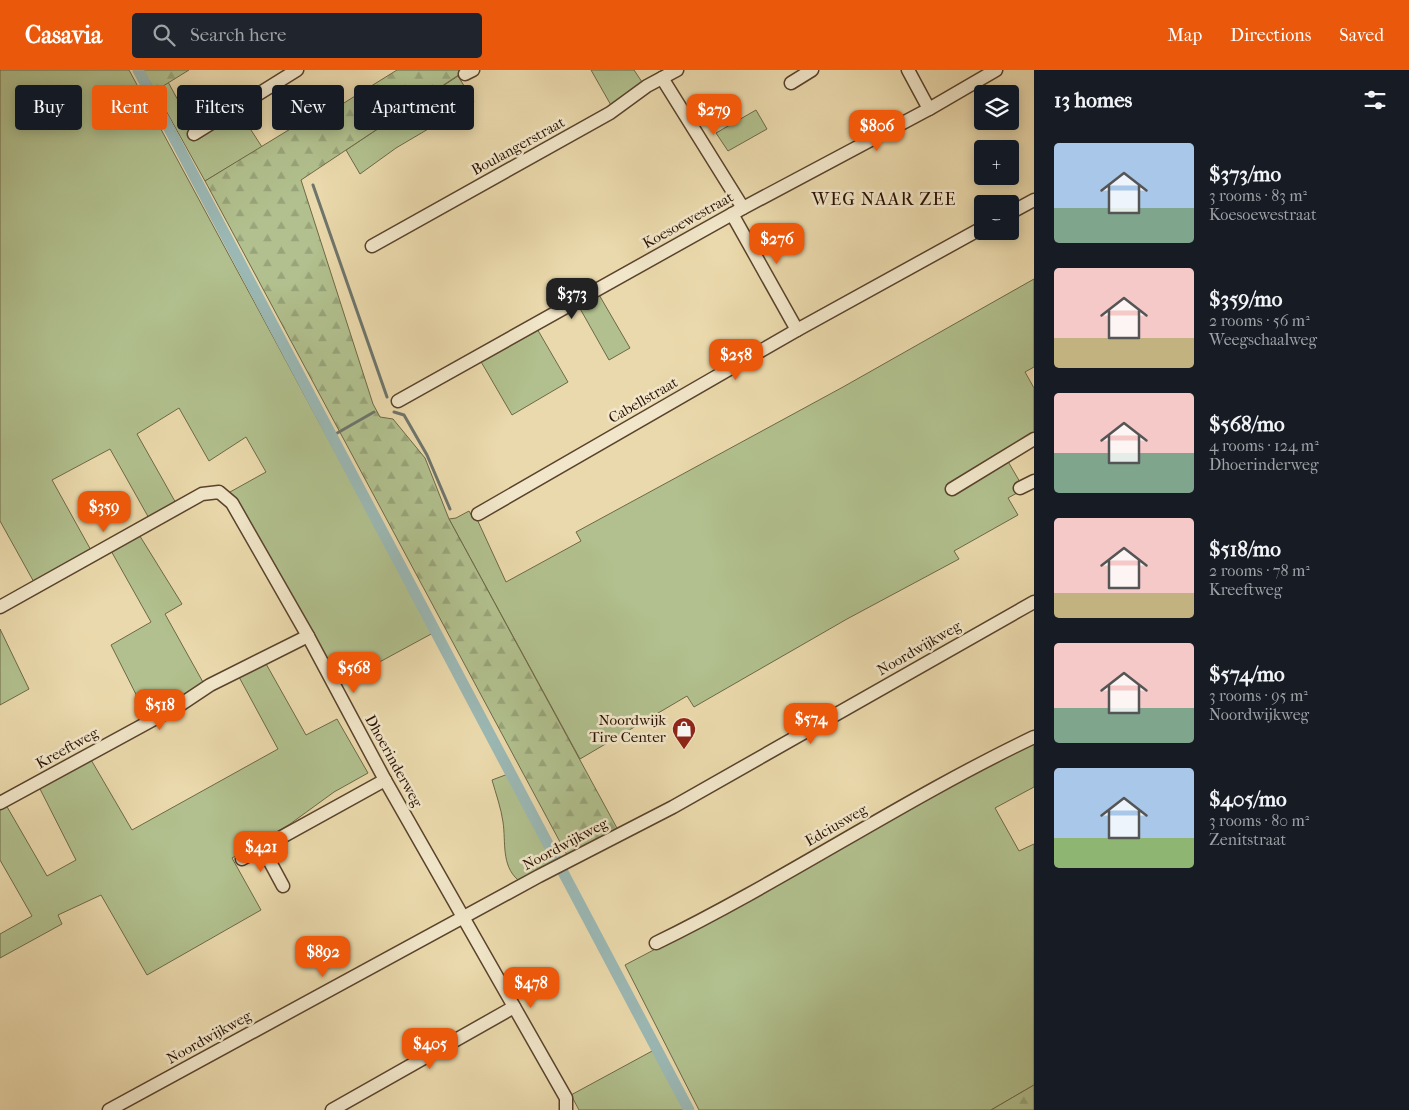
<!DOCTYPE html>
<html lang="en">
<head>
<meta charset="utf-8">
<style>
	body { margin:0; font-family:"IM FELL French Canon",serif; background:#20242c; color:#f1f3f6; height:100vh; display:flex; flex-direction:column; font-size:19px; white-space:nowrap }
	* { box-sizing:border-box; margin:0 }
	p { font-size:16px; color:#9ea1a6 }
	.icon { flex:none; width:28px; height:28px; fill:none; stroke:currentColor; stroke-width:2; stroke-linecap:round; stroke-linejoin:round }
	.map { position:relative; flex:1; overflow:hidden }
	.panel { display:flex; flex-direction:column; background:#171b24; width:375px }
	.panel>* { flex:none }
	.banner { position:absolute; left:15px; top:15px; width:475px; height:45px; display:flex; gap:10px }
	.fabs { position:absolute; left:974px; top:15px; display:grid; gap:10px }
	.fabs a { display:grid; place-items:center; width:45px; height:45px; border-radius:5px; background:#171b24; box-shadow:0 2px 12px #0003; font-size:25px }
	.price { position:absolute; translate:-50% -42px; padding:0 11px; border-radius:10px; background:#ea580c; color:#fff; font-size:16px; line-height:32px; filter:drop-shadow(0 1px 2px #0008) }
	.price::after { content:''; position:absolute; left:50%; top:30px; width:15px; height:11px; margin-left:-8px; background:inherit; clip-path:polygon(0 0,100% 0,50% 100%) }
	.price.active { background:#222; color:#fff }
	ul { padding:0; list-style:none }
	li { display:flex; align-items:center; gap:15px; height:125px; padding:0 20px }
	li span { display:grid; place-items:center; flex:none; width:140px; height:100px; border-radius:5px; color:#555 }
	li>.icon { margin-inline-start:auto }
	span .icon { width:60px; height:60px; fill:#fffc; stroke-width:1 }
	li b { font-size:21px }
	h2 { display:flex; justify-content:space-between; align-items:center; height:60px; padding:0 20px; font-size:21px }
	.chip { padding:0 18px; border-radius:5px; background:#171b24; box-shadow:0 2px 12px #0003; font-size:18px; line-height:45px }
	.chip.active { background:#ea580c; color:#fff }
	header { display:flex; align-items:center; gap:30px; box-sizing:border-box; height:70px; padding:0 25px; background:#ea580c; color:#fff }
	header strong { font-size:24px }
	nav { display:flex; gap:28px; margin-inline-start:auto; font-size:18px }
	.search { width:350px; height:45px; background:#20242c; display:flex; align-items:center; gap:12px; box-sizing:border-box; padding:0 18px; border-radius:5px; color:#9ea1a6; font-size:19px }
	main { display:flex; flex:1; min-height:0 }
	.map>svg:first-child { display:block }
</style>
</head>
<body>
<header>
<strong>Casavia</strong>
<div class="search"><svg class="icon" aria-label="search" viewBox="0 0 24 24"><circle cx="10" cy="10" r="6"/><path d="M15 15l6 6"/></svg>Search here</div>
<nav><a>Map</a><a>Directions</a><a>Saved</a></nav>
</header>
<main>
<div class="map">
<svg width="1034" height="1040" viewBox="0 0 1034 1040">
	<defs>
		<pattern id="forest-firs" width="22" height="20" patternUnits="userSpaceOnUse" patternTransform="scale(1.25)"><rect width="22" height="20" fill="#b1c08e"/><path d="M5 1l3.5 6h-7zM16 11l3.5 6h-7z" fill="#98a479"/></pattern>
	</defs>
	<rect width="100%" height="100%" fill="#ead9ac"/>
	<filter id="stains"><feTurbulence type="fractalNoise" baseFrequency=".004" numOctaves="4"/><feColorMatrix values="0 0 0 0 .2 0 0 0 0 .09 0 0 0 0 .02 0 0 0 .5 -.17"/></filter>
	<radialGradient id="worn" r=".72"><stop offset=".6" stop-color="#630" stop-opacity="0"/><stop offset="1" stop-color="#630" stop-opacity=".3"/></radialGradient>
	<g fill="#b1c08e" stroke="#6e6847">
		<polygon points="0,0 129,0 433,563 339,614 230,422 266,402 246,367 209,391 179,338 137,364 177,435 150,450 110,379 52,410 92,482 35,514 0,451"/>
		<polygon points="591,0 634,0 644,15 612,37"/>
		<polygon points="458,6 474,32 396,78 360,104 346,80"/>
		<polygon points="168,12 191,54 187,57 195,68 238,40 262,77 205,111 155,21"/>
		<polygon points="756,40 767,59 728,81 716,63"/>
		<polygon points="1034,209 1034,297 1025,302 1034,318 1034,372 1006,388 1024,419 1008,428 1018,445 954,481 959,489 847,549 694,637 687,626 580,689 449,449 456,448 469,441 473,448 476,447 506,512 581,471 576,462 843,317"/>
		<polygon points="598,223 630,278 609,290 578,235"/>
		<polygon points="536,257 568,312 512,345 480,290"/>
		<polygon points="138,463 182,534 165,544 204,614 148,648 111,575 151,552 110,479"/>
		<polygon points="0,559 29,619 0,635"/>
		<polygon points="265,592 306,665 337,649 368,703 334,722 290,754 232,788 261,840 147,905 101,825 58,845 62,854 0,888 0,864 32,846 0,790 0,738 6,735 47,806 76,790 39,717 90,688 132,760 278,679 239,607"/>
		<polygon points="1034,671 1034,717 995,738 1019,781 1034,774 1034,1015 991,1040 699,1040 625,895 705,853 874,758"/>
		<path d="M508 704 554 793 518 810C501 795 506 772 503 752 501 738 496 724 492 710Z"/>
		<polygon points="654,980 684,1040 579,1040 571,1025"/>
	</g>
	<g fill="url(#forest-firs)" stroke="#6e6847">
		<polygon points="143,0 189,0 155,21"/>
		<polygon points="397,0 462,0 463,2 301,110 373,334 380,347 393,349 425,388 449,449 618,760 567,785 205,111 328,36 331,41"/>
		<polygon points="1034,1015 1034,1040 991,1040"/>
	</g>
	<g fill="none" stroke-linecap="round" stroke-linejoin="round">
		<g stroke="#6e756c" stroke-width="3">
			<polyline points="313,115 387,327"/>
			<polyline points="394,342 404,345 427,385 450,439"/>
			<polyline points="332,366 374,342"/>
		</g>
		<polyline stroke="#9bb8b4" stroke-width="11" points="138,0 689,1040"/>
		<g stroke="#5a422b" stroke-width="15">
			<g id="minor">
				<polyline points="908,0 929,39"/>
				<polyline points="465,4 473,0"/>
				<polyline points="662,8 743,138"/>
				<polyline points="791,13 812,0"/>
				<polyline points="194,64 297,0"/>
				<polyline points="1010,143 1034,130"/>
				<polyline points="732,144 797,260"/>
				<polyline points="372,176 610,43 647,16 677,0"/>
				<polyline points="398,331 743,138 929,39 996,0"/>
				<polyline points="1020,418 1034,411"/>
				<polyline points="952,419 1034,369"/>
				<polyline points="478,444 797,260 982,158"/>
				<polyline points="0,537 202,424 219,422 232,433 308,566 385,710 566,1028 566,1040"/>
				<polyline points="0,733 180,635 210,615 308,566"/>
				<polyline points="262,777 283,816"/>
				<polyline points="242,789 385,710"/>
				<path d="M656 873C785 810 904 729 1034 667"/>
				<polyline points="109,1040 539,806 673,737 1034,532"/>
				<polyline points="332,1040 514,937"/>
			</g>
		</g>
		<use href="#minor" stroke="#f1e6c9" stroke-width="12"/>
	</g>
	<defs>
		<g id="shop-pin" transform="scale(1.25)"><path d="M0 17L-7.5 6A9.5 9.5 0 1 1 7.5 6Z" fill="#8f2418" stroke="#f1e6c9"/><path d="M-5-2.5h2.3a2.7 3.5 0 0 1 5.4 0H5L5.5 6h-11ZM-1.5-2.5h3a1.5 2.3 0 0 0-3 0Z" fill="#fff"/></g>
	</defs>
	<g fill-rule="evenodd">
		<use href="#shop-pin" x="684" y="659"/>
	</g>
	<g text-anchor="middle" stroke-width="5" stroke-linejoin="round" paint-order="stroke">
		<g font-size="15" fill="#2a1000" stroke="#f1e6c9">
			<text transform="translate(518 76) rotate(-29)" y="5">Boulangerstraat</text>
			<text transform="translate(688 150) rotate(-29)" y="5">Koesoewestraat</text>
			<text transform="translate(643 330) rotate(-30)" y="5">Cabellstraat</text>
			<text transform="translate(919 578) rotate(-30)" y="5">Noordwijkweg</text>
			<text transform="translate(67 678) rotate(-29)" y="5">Kreeftweg</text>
			<text transform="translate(394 691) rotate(61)" y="5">Dhoerinderweg</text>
			<text transform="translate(836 755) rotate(-30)" y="5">Edciusweg</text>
			<text transform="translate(565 774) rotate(-28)" y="5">Noordwijkweg</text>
			<text transform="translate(209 967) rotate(-29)" y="5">Noordwijkweg</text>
		</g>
		<g font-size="15" fill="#2a1000" stroke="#f1e6c9" text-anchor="end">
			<text x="666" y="655">Noordwijk<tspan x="666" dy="17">Tire Center</tspan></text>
		</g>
		<g font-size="18" letter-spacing="1" fill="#2a1000" stroke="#f1e6c9">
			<text x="884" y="135">WEG NAAR ZEE</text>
		</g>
	</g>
	<rect width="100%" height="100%" filter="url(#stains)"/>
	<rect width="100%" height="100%" fill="url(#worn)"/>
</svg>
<div class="fabs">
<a><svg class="icon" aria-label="layers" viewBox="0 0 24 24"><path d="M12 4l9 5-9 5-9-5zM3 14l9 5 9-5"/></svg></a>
<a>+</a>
<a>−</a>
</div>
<b class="price" style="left:714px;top:66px">$279</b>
<b class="price" style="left:877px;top:82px">$806</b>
<b class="price" style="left:777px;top:195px">$276</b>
<b class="price active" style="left:572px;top:250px">$373</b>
<b class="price" style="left:736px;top:311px">$258</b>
<b class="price" style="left:104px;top:463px">$359</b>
<b class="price" style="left:354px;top:624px">$568</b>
<b class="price" style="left:160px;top:661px">$518</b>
<b class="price" style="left:811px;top:675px">$574</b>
<b class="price" style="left:261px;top:803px">$421</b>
<b class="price" style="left:323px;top:908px">$892</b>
<b class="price" style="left:531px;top:939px">$478</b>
<b class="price" style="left:430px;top:1000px">$405</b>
<div class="banner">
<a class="chip">Buy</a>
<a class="chip active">Rent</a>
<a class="chip">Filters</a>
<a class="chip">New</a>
<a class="chip">Apartment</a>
</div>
</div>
<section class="panel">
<h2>13 homes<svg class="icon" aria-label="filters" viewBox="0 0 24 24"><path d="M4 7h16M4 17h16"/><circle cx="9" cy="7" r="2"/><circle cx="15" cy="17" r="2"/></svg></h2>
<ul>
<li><span style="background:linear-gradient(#a9c7e8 65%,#7fa58c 0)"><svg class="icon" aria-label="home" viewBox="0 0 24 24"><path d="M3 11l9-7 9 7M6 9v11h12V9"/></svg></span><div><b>$373/mo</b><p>3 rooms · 83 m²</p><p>Koesoewestraat</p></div></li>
<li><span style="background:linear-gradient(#f6c9c9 70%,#c2b280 0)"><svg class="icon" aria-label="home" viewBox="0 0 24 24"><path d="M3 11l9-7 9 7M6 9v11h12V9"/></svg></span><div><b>$359/mo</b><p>2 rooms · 56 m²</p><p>Weegschaalweg</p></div></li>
<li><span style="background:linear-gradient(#f6c9c9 60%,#7fa58c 0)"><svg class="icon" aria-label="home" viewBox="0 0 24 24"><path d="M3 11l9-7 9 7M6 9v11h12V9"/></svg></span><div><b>$568/mo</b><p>4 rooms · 124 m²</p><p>Dhoerinderweg</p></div></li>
<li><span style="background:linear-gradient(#f6c9c9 75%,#c2b280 0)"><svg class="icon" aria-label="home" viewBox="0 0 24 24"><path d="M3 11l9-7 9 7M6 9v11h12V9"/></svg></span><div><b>$518/mo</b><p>2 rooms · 78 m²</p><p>Kreeftweg</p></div></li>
<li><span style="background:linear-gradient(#f6c9c9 65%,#7fa58c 0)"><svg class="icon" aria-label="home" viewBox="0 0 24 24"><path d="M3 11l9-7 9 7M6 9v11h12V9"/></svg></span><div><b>$574/mo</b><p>3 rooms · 95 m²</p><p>Noordwijkweg</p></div></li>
<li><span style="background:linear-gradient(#a9c7e8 70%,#8fb573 0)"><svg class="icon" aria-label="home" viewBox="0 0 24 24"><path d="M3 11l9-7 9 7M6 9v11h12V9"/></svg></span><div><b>$405/mo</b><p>3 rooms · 80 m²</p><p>Zenitstraat</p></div></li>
</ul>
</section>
</main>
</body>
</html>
